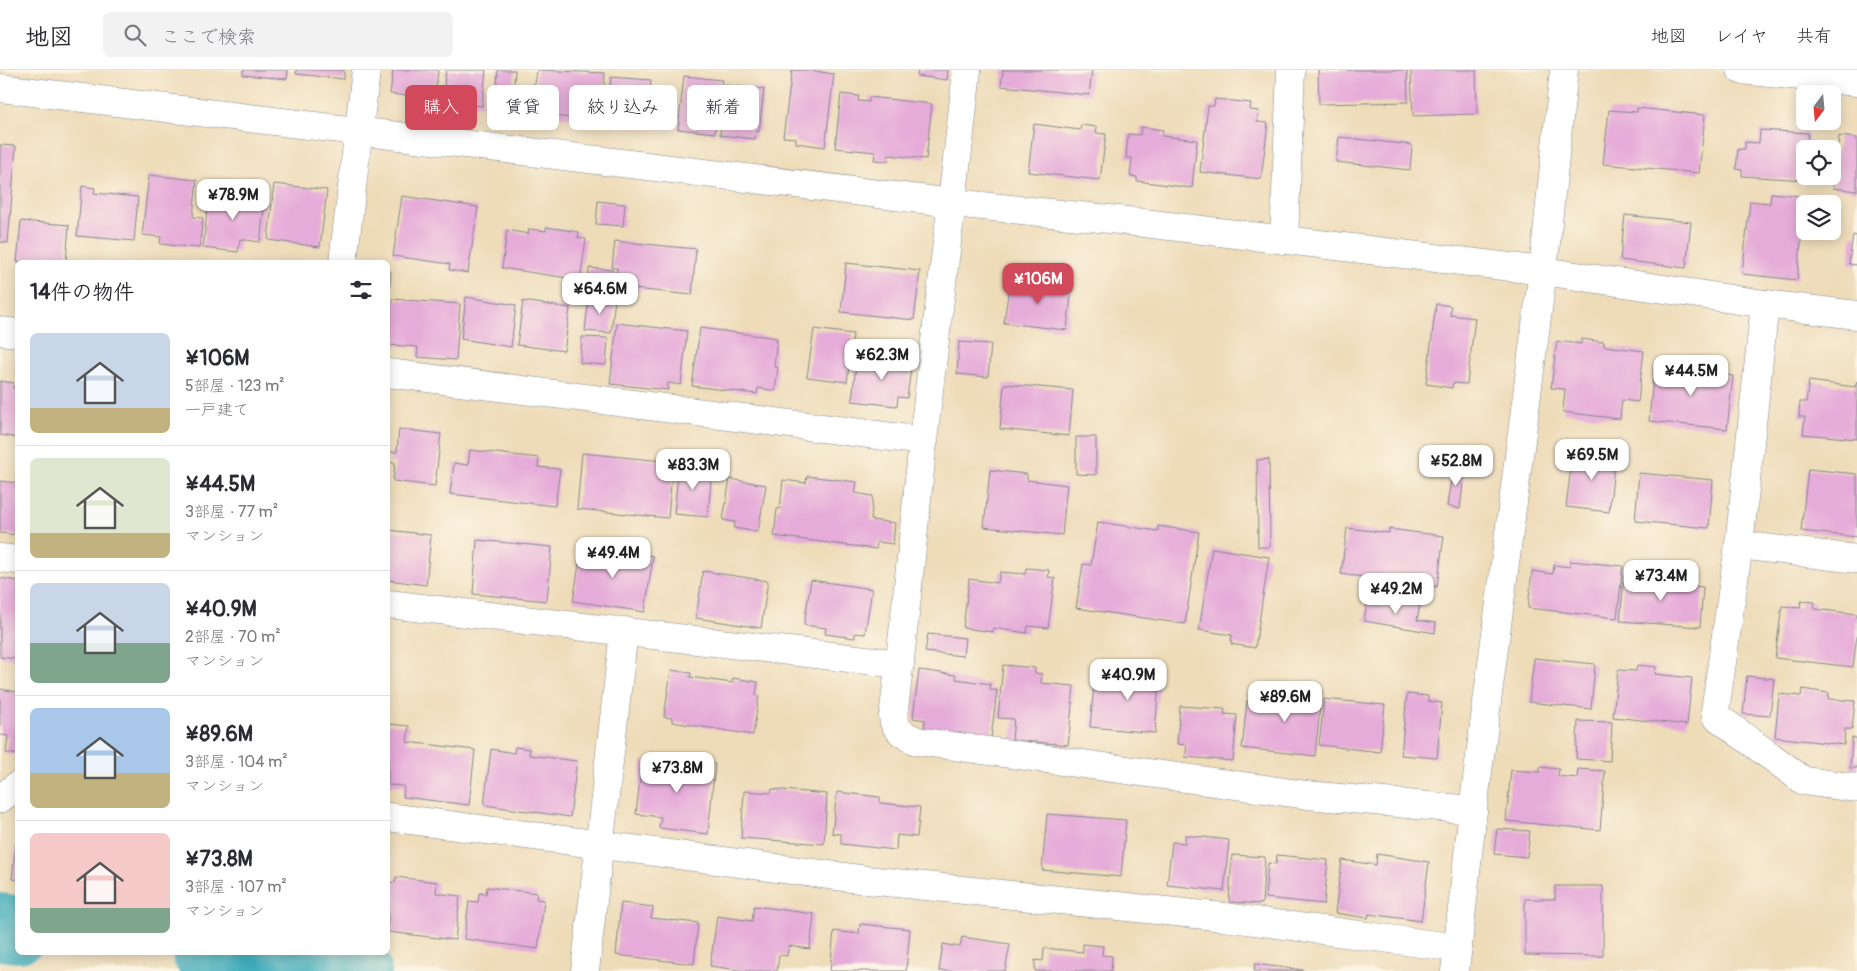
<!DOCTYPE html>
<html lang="ja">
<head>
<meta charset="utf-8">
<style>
	body { margin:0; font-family:Pangolin,"Klee One",sans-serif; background:#f2f2f3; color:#2b2b33; height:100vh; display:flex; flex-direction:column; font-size:19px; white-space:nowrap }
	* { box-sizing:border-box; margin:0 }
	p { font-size:16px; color:#7c7c81 }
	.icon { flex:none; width:28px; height:28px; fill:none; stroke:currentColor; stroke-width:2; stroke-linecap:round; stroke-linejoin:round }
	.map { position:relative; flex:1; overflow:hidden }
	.drawer { position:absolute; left:15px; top:190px; width:375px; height:695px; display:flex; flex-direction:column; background:#fff; border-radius:8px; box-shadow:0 2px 12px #0003 }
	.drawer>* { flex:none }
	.banner { position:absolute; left:405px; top:15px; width:475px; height:45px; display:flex; gap:10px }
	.needle { width:32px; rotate:196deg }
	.buttons { position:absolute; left:1796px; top:15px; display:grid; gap:10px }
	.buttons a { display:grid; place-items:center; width:45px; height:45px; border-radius:8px; background:#fff; box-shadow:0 2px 12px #0003; font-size:25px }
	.price { position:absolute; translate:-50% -42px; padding:0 11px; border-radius:10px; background:#fff; color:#222; font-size:16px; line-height:32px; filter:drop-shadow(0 1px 2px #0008) }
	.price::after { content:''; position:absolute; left:50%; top:30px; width:15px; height:11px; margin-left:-8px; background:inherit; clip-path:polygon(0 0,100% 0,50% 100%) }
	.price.selected { background:#d1495b; color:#fff }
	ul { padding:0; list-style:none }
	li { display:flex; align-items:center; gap:15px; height:125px; padding:0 15px }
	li+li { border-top:1px solid #e1e1e2 }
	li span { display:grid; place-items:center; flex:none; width:140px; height:100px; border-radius:8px; color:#555 }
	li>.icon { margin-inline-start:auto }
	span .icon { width:60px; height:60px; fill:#fffc; stroke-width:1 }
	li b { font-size:21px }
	h2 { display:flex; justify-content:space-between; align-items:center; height:60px; padding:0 15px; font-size:21px }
	.tag { padding:0 18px; border-radius:8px; background:#fff; box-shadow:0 2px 12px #0003; font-size:18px; line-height:45px }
	.tag.selected { background:#d1495b; color:#fff }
	header { display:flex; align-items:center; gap:30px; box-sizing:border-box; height:70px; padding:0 25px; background:#fff; border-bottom:1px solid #e1e1e2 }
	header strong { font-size:24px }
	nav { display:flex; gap:28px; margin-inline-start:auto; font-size:18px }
	.search { width:350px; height:45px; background:#f2f2f3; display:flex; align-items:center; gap:12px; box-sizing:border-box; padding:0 18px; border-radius:8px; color:#7c7c81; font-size:19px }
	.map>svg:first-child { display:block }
</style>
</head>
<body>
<header>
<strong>地図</strong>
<div class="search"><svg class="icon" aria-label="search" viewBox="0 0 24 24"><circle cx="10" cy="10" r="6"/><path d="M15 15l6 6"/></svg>ここで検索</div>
<nav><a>地図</a><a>レイヤ</a><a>共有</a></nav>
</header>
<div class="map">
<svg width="1857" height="901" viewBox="0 0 1857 901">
	<rect width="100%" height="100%" fill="#fcf5e5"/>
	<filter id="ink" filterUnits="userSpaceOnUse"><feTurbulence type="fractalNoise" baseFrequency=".02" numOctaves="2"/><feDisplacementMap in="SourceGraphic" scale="10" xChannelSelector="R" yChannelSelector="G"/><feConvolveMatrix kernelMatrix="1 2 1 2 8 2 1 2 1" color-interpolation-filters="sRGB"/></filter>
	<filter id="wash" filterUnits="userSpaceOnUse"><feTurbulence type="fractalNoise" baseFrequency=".0096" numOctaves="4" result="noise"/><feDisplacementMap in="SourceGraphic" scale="20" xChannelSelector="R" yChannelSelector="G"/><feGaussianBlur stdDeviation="1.12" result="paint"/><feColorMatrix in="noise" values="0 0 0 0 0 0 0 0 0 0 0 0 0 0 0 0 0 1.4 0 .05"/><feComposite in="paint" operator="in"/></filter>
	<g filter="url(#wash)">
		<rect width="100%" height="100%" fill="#eedcb9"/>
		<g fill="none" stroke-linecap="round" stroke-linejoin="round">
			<g stroke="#3fadbc" stroke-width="68">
				<polyline points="0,857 18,859"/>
				<polyline points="206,882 358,901"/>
			</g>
		</g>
		<g id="blocks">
			<g fill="#e6acd9">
				<polygon points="243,0 288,0 287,9 243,5"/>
				<polygon points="296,0 344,0 344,9 296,4"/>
				<polygon points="393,0 438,0 435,29 390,24"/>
				<polygon points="446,0 486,0 482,36 442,31"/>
				<polygon points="498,0 515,0 512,40 495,39"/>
				<polygon points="537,0 605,3 602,43 583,41 583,49 530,44 532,14 535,14"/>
				<polygon points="792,0 807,0 834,4 825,77 796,73 796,68 783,67"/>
				<polygon points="918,0 948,0 947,10 917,6"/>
				<polygon points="1003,0 1092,0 1089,25 1001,16"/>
				<polygon points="1318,0 1407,0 1408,32 1319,34"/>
				<polygon points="1411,0 1476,0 1477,44 1413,46"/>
				<polygon points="684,6 722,10 715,63 678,59"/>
				<polygon points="611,7 651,10 646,58 606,54"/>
				<polygon points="725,15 764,19 759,62 756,61 755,69 720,65"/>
				<polygon points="841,24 859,26 858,31 869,32 869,27 932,34 926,89 889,85 888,91 874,90 875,82 835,78"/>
				<polygon points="1215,29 1251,33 1250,40 1259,41 1257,52 1268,53 1261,109 1200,102 1208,36 1214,36"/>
				<polygon points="1637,38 1705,45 1699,103 1603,94 1609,40 1637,42"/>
				<polygon points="1034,54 1080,60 1081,55 1097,57 1096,63 1106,64 1100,110 1028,102"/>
				<polygon points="1141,57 1163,60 1162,66 1197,70 1192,118 1137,111 1137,107 1130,106 1132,88 1126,88 1128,64 1140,65"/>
				<polygon points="1760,60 1808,63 1807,79 1805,79 1805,110 1742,106 1742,100 1736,99 1738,79 1745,79 1745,72 1759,73"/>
				<polygon points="1839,66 1857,68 1857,121 1833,118"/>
				<polygon points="1339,67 1412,75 1410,100 1336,92"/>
				<polygon points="0,75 16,76 8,173 0,172"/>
				<polygon points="149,105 197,110 193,147 203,148 199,178 160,174 161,167 142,165"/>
				<polygon points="274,114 327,120 320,177 268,170"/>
				<polygon points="82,116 95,118 94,123 138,127 134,171 77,166"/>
				<polygon points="229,119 244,121 243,128 265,130 260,172 240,169 238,182 203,178 209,124 228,127"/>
				<polygon points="1771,123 1800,126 1798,137 1805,138 1797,210 1742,204 1750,131 1770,133"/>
				<polygon points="402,126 478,137 468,203 449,200 450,194 393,186"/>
				<polygon points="598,131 625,134 623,156 596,154"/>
				<polygon points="1625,145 1691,152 1686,198 1620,190"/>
				<polygon points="21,151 69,155 66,192 17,192"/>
				<polygon points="546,157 579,162 578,168 586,169 580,210 502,198 507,160 528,164 529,159 546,161"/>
				<polygon points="1853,165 1857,166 1857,195 1849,194"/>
				<polygon points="615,171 696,179 692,225 615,217 617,198 612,198"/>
				<polygon points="846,193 920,201 914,250 841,242"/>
				<polygon points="589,198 613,200 611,217 588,215"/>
				<polygon points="388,201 391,201 389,231 388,230"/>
				<polygon points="1010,209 1072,217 1067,260 1004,253"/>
				<polygon points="589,226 615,229 611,263 585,261"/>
				<polygon points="466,227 516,235 511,277 461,269"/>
				<polygon points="392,229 460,234 456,290 417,287 418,277 389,275"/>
				<polygon points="523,231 570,238 564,281 517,275"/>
				<polygon points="1436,234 1451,236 1450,245 1475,248 1467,314 1453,313 1452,318 1426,314"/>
				<polygon points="617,253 687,261 681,315 668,313 668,320 610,314"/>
				<polygon points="700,258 777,268 774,297 778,297 775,321 758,318 757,324 692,316"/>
				<polygon points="814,259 853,264 847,312 807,307"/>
				<polygon points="582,267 608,268 606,295 580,293"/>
				<polygon points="1581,269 1604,272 1604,276 1644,281 1638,332 1622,330 1620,349 1563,342 1565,319 1551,318 1557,271 1581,274"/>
				<polygon points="959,272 991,274 988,307 957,304"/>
				<polygon points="874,286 912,290 907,328 898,327 897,336 852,331 856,294 873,296"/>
				<polygon points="1691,295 1710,296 1709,303 1733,306 1727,359 1649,351 1654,297 1691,301"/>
				<polygon points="0,311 14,313 13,318 18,318 18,368 0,365"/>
				<polygon points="1809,311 1855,317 1857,311 1857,369 1803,364 1805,347 1799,347 1800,332 1806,332"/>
				<polygon points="1004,314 1073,320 1069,366 1000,359"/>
				<polygon points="399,359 441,364 435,416 393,411 395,393 389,392 390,382 397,382"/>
				<polygon points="1076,367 1096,367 1096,405 1076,404"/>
				<polygon points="1590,378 1616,380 1609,442 1566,437 1572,389 1589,391"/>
				<polygon points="470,380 539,388 538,397 560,399 555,436 450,424 454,393 468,395"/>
				<polygon points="582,383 673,392 668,448 577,439"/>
				<polygon points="1269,389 1270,477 1258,477 1257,390"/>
				<polygon points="679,395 712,398 708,447 674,444"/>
				<polygon points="1453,396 1465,397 1460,439 1447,436"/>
				<polygon points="1808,399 1857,404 1857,467 1801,461"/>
				<polygon points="990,400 1027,404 1027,410 1067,415 1062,465 984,457"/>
				<polygon points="1639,403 1713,410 1709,458 1635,451"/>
				<polygon points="807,406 857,412 855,423 873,426 871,450 895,453 893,474 877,472 876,479 774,466 777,439 780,439 783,410 806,413"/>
				<polygon points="730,409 766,415 758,462 734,458 735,452 723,450"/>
				<polygon points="0,411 18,413 18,465 0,463"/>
				<polygon points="1098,452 1158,461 1158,456 1199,462 1185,554 1076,538 1083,494 1091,495"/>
				<polygon points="1347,458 1389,463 1389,459 1444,466 1437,517 1341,504"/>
				<polygon points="388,460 431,465 426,515 388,510"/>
				<polygon points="477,470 552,477 547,531 473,524"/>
				<polygon points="582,476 653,486 645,542 573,531"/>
				<polygon points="1212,478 1269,487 1255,578 1231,574 1232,565 1199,560"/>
				<polygon points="1570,491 1623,496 1617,548 1528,538 1532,501 1553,504 1554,495 1570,497"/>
				<polygon points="1026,498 1049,500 1048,507 1055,508 1048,558 1028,556 1027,563 993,558 993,562 963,558 969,509 998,513 1000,502 1025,504"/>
				<polygon points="703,501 768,511 761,558 696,548"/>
				<polygon points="1624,505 1681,509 1681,515 1703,517 1700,557 1620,551"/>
				<polygon points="0,508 18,511 18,589 0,587"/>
				<polygon points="811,510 872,519 865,564 855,563 855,568 825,564 826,558 804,555"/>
				<polygon points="1368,527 1420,535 1417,550 1436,553 1435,563 1364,551"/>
				<polygon points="1801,531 1815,532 1814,539 1857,544 1857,566 1853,597 1775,588 1782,536 1800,538"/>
				<polygon points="928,564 965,568 963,586 925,582"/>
				<polygon points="1534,588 1595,594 1591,639 1529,632"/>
				<polygon points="1003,595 1035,598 1035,603 1042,604 1041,613 1074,616 1068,675 1012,670 1014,649 998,648"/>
				<polygon points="1117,595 1160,599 1155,663 1090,657 1094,616 1116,618"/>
				<polygon points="1637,595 1656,597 1655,604 1692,608 1687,655 1613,647 1618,600 1636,601"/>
				<polygon points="671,600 691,603 690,607 732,613 733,608 758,612 756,625 759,626 753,665 672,652 672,648 664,647"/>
				<polygon points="919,600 956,605 956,609 990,614 990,620 997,620 991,668 924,660 925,650 913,648"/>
				<polygon points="1747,606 1774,609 1770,646 1743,644"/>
				<polygon points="1289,615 1322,619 1315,686 1242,678 1247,631 1287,636"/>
				<polygon points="0,619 18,622 18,685 6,683 8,666 0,665"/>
				<polygon points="1802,619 1829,623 1828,629 1855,631 1852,659 1845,659 1844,675 1775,667 1779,624 1801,626"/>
				<polygon points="1407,624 1428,626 1428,631 1442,633 1437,688 1401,685"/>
				<polygon points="1324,629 1385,635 1380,682 1319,675"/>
				<polygon points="1180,636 1225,639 1224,644 1237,645 1233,691 1185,687 1187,675 1177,674"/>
				<polygon points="1578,651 1612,652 1610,691 1576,689"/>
				<polygon points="388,654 409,656 407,672 475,680 469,735 403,727 404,716 388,715"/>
				<polygon points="1852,668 1857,668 1857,698 1850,698"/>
				<polygon points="515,677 530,679 529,685 577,691 570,747 484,735 491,679 514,683"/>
				<polygon points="665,688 715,694 708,764 659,758 661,747 636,744 642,691 665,693"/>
				<polygon points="1540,697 1559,699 1558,706 1577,708 1578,699 1605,701 1600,760 1506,751 1511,700 1540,702"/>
				<polygon points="772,719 827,724 824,774 741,768 744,721 771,723"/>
				<polygon points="837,722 880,727 880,733 920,737 917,767 897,765 896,780 841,774 841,764 832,763"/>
				<polygon points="1047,744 1126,750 1121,807 1042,800"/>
				<polygon points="1497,759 1530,761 1527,787 1494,784"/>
				<polygon points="1185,765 1229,770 1224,821 1167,815 1172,772 1185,773"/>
				<polygon points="16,774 18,774 18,810 12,809"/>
				<polygon points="1377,784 1429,792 1421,851 1369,844 1368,848 1335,843 1342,790 1376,795"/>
				<polygon points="1232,785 1265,787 1262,834 1229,832"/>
				<polygon points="1277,785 1328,790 1324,834 1265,828 1268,793 1276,794"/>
				<polygon points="396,807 437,812 436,823 460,826 455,870 388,862 388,812 395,813"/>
				<polygon points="1555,816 1603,816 1603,886 1525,885 1525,829 1555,829"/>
				<polygon points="487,817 537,823 536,829 544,830 538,879 464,869 469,831 478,832 479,823 486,824"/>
				<polygon points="621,833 653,837 651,848 698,853 694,894 616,885"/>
				<polygon points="754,836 814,844 810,879 789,876 787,886 779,885 777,901 745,901 710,896 717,846 752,851"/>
				<polygon points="860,854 910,859 906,901 830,901 834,861 859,864"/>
				<polygon points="962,867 1010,874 1005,901 939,901 943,874 960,877"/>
				<polygon points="1083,874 1103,876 1102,885 1112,886 1111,901 1035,901 1035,890 1043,891 1044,878 1083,882"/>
				<polygon points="1255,894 1303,900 1303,901 1254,901"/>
			</g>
		</g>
	</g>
	<g filter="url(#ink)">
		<use href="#blocks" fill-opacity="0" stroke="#84868c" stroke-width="1"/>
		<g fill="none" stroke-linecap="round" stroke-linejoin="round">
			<g stroke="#84868c" stroke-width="29">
				<g id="minor">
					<path d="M967 0C954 124 937 248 923 372 913 464 905 555 893 647 894 660 906 666 917 671L1307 725 1473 740"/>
					<polyline points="1741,0 1857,12"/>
					<polyline points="0,18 953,133 1119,150 1543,201 1765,234 1857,245"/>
					<polyline points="1284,170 1291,0"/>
					<polyline points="343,192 366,0"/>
					<polyline points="1765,234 1739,475 1715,641 1716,646 1804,711 1857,718"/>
					<polyline points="0,261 18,263"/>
					<polyline points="388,303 924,371"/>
					<polyline points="1739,475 1857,489"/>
					<polyline points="0,488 18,490"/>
					<polyline points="388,534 900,594"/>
					<polyline points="0,729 18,715"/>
					<polyline points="388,747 867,810 1224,847 1458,878"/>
					<polyline points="585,901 624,561"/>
					<polyline points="1455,901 1473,740 1543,201 1564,0"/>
				</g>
			</g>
			<use href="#minor" stroke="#fff" stroke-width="28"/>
		</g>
	</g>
</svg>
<div class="buttons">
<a><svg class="needle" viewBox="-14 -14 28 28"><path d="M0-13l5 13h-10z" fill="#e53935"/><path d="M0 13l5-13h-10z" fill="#7c7c81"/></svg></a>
<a><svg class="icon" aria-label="locate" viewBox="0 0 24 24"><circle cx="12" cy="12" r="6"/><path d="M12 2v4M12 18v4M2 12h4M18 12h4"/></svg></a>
<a><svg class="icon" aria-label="layers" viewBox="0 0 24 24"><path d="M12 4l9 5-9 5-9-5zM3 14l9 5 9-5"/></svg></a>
</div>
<b class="price" style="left:233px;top:151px">¥78.9M</b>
<b class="price selected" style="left:1038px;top:235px">¥106M</b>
<b class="price" style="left:600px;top:245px">¥64.6M</b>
<b class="price" style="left:882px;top:311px">¥62.3M</b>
<b class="price" style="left:1691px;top:327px">¥44.5M</b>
<b class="price" style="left:1592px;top:411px">¥69.5M</b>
<b class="price" style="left:1456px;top:417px">¥52.8M</b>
<b class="price" style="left:693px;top:421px">¥83.3M</b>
<b class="price" style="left:613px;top:509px">¥49.4M</b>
<b class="price" style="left:1661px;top:532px">¥73.4M</b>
<b class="price" style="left:1396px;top:545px">¥49.2M</b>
<b class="price" style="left:1128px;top:631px">¥40.9M</b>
<b class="price" style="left:1285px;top:653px">¥89.6M</b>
<b class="price" style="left:677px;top:724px">¥73.8M</b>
<div class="banner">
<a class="tag selected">購入</a>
<a class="tag">賃貸</a>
<a class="tag">絞り込み</a>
<a class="tag">新着</a>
</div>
<section class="drawer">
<h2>14件の物件<svg class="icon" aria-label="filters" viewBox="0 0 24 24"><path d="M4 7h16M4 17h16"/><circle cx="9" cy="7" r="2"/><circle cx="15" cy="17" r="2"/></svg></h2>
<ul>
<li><span style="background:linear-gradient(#c9d6e8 75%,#c2b280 0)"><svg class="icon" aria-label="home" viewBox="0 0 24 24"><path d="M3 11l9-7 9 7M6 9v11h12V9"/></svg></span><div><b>¥106M</b><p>5部屋 · 123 m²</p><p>一戸建て</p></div></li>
<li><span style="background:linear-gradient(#dfe7d0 75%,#c2b280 0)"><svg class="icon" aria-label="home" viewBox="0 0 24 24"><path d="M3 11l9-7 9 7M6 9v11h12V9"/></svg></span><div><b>¥44.5M</b><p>3部屋 · 77 m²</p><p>マンション</p></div></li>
<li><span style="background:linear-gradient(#c9d6e8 60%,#7fa58c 0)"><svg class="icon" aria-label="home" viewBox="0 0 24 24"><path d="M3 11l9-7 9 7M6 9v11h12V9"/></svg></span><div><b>¥40.9M</b><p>2部屋 · 70 m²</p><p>マンション</p></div></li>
<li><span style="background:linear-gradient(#a9c7e8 65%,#c2b280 0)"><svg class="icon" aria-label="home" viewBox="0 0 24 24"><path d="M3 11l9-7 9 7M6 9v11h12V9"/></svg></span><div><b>¥89.6M</b><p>3部屋 · 104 m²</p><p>マンション</p></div></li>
<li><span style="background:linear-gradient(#f6c9c9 75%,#7fa58c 0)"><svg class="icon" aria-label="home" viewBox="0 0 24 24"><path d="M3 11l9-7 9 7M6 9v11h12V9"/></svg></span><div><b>¥73.8M</b><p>3部屋 · 107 m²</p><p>マンション</p></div></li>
</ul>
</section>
</div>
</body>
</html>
